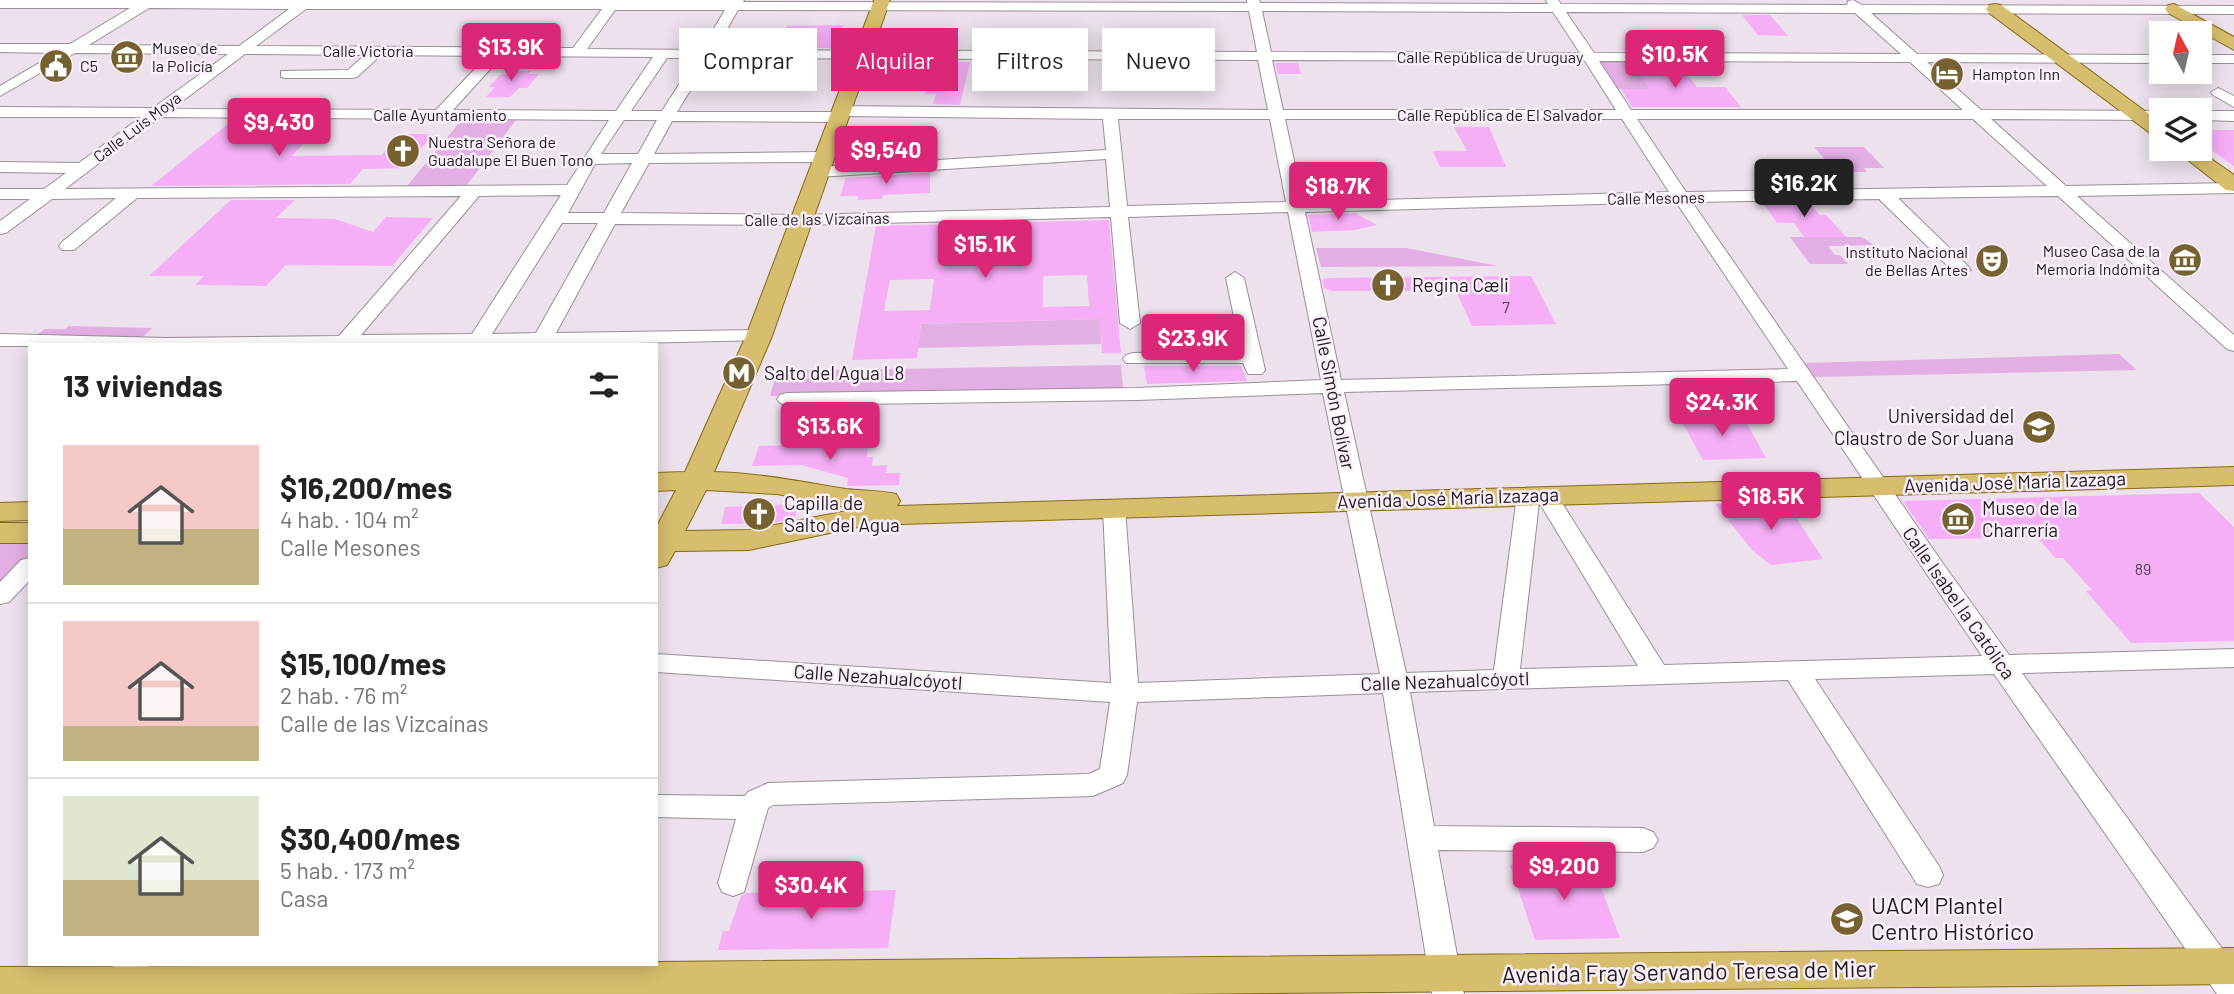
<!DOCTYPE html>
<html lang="es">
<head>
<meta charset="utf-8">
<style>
	body { margin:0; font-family:Barlow,sans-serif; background:#f2f2f2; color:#222; height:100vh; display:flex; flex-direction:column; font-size:26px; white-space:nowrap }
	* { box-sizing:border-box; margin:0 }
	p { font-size:23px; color:#767676 }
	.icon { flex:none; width:38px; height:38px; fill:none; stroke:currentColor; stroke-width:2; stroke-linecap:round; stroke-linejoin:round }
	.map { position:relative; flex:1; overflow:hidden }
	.drawer { position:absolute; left:28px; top:343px; width:630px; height:623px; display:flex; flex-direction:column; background:#fff; border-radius:0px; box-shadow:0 4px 18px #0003 }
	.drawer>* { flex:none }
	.top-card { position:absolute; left:679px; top:28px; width:665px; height:63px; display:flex; gap:14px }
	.needle { width:46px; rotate:352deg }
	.buttons { position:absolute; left:2149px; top:21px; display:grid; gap:14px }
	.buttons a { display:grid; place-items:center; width:63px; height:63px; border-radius:0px; background:#fff; box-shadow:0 4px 18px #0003; font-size:35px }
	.price { position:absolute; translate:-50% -60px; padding:0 16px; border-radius:7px; background:#db2777; color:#fff; font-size:23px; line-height:46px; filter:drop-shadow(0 2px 4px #0008) }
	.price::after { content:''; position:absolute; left:50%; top:42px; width:21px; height:16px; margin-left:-10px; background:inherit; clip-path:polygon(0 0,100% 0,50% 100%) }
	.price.selected { background:#222; color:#fff }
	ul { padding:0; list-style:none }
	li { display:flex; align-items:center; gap:21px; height:175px; padding:0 35px }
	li+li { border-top:2px solid #e0e0e0 }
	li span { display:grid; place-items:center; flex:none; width:196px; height:140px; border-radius:0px; color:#555 }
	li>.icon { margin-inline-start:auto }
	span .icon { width:84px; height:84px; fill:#fffc; stroke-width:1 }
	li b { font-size:30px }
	h2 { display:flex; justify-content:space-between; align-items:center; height:84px; padding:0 35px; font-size:30px }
	.tag { padding:0 24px; border-radius:0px; background:#fff; box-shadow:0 4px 18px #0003; font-size:24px; line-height:63px }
	.tag.selected { background:#db2777; color:#fff }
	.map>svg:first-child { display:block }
</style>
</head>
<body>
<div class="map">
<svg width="2234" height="994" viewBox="0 0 2234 994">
	<rect width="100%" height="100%" fill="#ece1ec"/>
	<g fill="#e3aee3">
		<polygon points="1605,60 1677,61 1680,66 1634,66 1650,89 1617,89 1601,62"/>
		<polygon points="465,116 519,116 466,186 407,186"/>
		<polygon points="1814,147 1864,147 1884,168 1864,168 1867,172 1836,172"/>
		<polygon points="1790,237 1862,237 1874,245 1828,246 1835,255 1840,255 1848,264 1810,264"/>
		<polygon points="1406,248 1498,266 1321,267 1316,248"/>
		<polygon points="1100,319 1101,344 918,348 921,324"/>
		<polygon points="69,326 152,328 141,338 38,334 45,329 65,329"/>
		<polygon points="2119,354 2137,370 1814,377 1810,376 1803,363"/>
		<polygon points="1121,365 1123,389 770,396 777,371"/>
		<polygon points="30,542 30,555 0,581 0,543"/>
	</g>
	<g fill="#f6aef7" fill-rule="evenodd">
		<polygon points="1742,15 1770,15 1788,36 1758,35"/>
		<polygon points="843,25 835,48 777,48 787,26"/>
		<polygon points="1637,31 1697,31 1713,51 1652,51"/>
		<polygon points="956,62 970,62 960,105 933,104 936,94 925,94 929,81 952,81"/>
		<polygon points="1275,63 1298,63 1301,74 1278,74"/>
		<polygon points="1661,64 1679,64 1697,87 1725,87 1741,107 1632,107 1621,89 1650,89 1633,66 1663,66"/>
		<polygon points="512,71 531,71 528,74 539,74 527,88 519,88 510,97 486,97 495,87 489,87 501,74 509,74"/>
		<polygon points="233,120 313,121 306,127 319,127 292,156 382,155 401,134 433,134 405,168 363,169 350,184 151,186"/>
		<polygon points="1454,127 1489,127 1506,167 1440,167 1433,151 1467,151"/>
		<polygon points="2200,130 2234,130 2234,166 2200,142"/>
		<polygon points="930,173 930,193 883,195 882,199 858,200 858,196 840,196 846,178"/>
		<polygon points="231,200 295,200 276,218 335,219 373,232 386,217 433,218 392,266 286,265 266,286 195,285 204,276 149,276"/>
		<polygon points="1763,203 1809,203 1820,215 1826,215 1846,237 1804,237 1794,223 1777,223"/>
		<polygon points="1355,213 1377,225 1354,230 1312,232 1308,215"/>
		<path d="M1109 220 1121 353H1102L1100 319 921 324 917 358 852 360 876 226ZM1087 275 1089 306 1043 307V276ZM934 279 930 310 884 311 890 280Z"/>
		<polygon points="1531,276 1556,324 1472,326 1456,291 1331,291 1324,288 1322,280 1328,278"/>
		<polygon points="1144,366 1241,366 1247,381 1147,384"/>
		<polygon points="1678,415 1722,415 1724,420 1745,420 1766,458 1703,460"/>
		<polygon points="868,442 867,457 873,457 872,466 887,465 886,473 900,473 899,485 847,486 848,478 801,465 752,466 759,446"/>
		<polygon points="2199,493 2234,527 2234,641 2131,643 2086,591 2092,590 2063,558 2055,558 2038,538 1929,539 1903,501"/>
		<polygon points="1786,502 1823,559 1771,565 1752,550 1715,504"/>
		<polygon points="797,504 795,518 773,523 721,524 725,507"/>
		<polygon points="1586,860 1572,874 1596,874 1620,938 1535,940 1510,865"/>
		<polygon points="896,890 888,948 718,950 723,931 729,931 741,896 746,893"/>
	</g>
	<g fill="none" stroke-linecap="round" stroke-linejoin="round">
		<g stroke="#9a8f99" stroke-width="2">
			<g id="minor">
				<path d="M0 0H744L743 2 1247 3V0H1259L1260 3 1548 4 1546 0H1558L1561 4 1847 5 1848 1 1853 0 1862 5 2234 6V14L1871 13 1917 54 2161 55V63L1927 62 1981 110 2161 111V120L1991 119 2066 186 2234 183V193L2077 196 2234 335V351L2227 349 2058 196 1898 198 1968 266 1971 270 1962 275 1956 274 1879 199 1692 202 1944 565 2009 655 2234 649V667L2022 673 2234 965V994H2217L1994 674 1815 679 1939 866 1943 875 1939 884 1928 887 1917 884 1788 680 1410 692 1434 826 1643 828 1653 832 1658 840 1653 848 1643 852 1438 850 1464 994H1432L1383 693 1137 702 1127 775 1123 783 1093 796 773 805 768 808 744 892 733 896 722 892 718 883 736 819 656 817V795L745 796 748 792 768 783 1089 774 1100 769 1110 702 656 672V654L1111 683 1103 508 1106 503H1122L1125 508 1138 683 1380 674 1323 393 1137 400 787 405 780 403 777 399 780 395 787 393 1137 388 1321 380 1288 212 1128 217 1140 323 1130 329 1120 323 1111 217 801 225 615 224 556 333 759 330 766 332 769 336 766 340 549 345 0 346V334L167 338 339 336 461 196 137 198 74 250H62L59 246 62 242 116 198 52 199 6 233 0 234V221L30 199H0V189H44L66 173 0 172V162L79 163 141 117H0V107L153 108 228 54 75 53 0 96V86L56 53 0 52V44H70L130 8H0ZM149 8 289 9 239 46 89 45ZM306 9H602L573 48 256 46ZM615 10H725L701 50 587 49ZM738 10 1249 11 1257 52 715 50ZM1262 11 1553 12 1580 53 1271 52ZM1566 12 1855 13 1901 54 1594 53ZM245 54 365 55 348 70 281 71V77L286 78H352L357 77 381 55 487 56 436 110 172 109ZM502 56 653 57 616 111 453 110ZM667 58H696L662 111H631ZM710 58 1258 60 1268 110 839 106 834 108 832 112H677ZM1272 60 1585 61 1616 110H1283ZM1599 61 1910 62 1963 110H1631ZM844 116 1103 119 1106 150 818 167 810 172 818 177 1106 159 1110 207 801 215 621 213 649 163 823 162 831 157 823 152 654 154 672 121 837 122 842 120ZM160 117 609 120 567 185 65 189ZM1118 119H1270L1286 202 1127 206ZM1285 119H1622L1669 192 1303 202ZM1637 119H1973L2047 186 1686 192ZM624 120H657L638 154H601ZM632 163 604 213H568L595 164ZM561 195 472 334 361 335 479 196ZM1676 202 1788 369 1341 380 1305 212ZM562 223H598L536 333 492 334ZM1797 381 1982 656 1664 665 1557 495 1554 490 1546 488 1537 492 1528 489 1520 491 1517 496 1494 670 1406 673 1344 392ZM1539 502 1638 666 1520 669Z"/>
				<rect x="2200" y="55" width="34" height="8"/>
				<polygon points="2218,88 2234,96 2234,107 2213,95 2211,92"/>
				<polygon points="2200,111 2234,111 2234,121 2200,120"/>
				<polygon points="1235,272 1244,278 1265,370 1262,374 1248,374 1243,363 1126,363 1123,359 1126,355 1133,353 1241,351 1226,278"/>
				<polygon points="30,558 30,580 9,602 0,604 0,582 21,560"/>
				<polygon points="115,964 150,964 132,994 97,994"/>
			</g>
		</g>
		<g stroke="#856914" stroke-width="2">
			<g id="major">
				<path d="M874 0H890L772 336 714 472C759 473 802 482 846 489 863 491 879 490 896 494L900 501 897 506 2234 467V485L868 525 749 550 675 551 667 565 656 568V528L676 490 656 491V473L685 472 746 336ZM706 490 777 494 857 509 749 530 685 531Z"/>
				<polygon points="1995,4 2001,5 2161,123 2161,138 2154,136 1989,13 1986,9 1989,5"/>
				<polygon points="2174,4 2234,37 2234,50 2168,13 2165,9 2168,5"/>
				<polygon points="2174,149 2197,149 2234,175 2234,191 2226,190"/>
				<polygon points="30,502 30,520 0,521 0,503"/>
				<rect x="0" y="523" width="30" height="20"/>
				<polygon points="2234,948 2234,984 1168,994 0,994 0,967 656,964 656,962"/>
			</g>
		</g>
		<use href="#minor" fill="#fff" fill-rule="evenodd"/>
		<use href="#major" fill="#d7be6e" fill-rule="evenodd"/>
	</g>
	<defs>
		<g id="museum-disc" transform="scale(1.75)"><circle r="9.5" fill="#766231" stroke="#faeef9"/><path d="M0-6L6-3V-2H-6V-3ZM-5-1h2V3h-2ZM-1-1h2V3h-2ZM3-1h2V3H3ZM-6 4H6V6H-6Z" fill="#fff"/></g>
		<g id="civic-disc" transform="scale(1.75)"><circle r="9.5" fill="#766231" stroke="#faeef9"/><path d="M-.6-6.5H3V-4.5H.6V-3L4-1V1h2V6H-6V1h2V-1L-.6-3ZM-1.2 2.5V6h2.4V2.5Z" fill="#fff"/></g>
		<g id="hotel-disc" transform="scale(1.75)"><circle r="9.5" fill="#766231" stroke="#faeef9"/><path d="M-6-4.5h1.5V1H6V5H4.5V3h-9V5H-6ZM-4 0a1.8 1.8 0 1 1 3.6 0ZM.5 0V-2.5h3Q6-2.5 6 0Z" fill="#fff"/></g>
		<g id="church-disc" transform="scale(1.75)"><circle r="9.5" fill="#766231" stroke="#faeef9"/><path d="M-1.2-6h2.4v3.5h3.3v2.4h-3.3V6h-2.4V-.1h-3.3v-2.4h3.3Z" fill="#fff"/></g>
		<g id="theatre-disc" transform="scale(1.75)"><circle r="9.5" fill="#766231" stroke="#faeef9"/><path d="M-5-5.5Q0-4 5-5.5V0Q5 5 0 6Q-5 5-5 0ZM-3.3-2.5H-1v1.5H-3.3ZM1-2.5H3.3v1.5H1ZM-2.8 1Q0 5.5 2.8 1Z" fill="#fff"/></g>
		<g id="metro-disc" transform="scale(1.75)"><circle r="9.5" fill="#766231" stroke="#faeef9"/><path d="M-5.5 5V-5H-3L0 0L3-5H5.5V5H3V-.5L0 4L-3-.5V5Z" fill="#fff"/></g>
		<g id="university-disc" transform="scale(1.75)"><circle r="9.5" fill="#766231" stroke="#faeef9"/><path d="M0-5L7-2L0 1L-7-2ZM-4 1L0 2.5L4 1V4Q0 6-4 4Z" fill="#fff"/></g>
	</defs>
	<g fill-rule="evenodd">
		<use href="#museum-disc" x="127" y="57"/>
		<use href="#civic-disc" x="56" y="66"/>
		<use href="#hotel-disc" x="1947" y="74"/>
		<use href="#church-disc" x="403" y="151"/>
		<use href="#museum-disc" x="2185" y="260"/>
		<use href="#theatre-disc" x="1992" y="261"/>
		<use href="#church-disc" x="1388" y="285"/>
		<use href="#metro-disc" x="739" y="373"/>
		<use href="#university-disc" x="2039" y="427"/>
		<use href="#church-disc" x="759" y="514"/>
		<use href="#museum-disc" x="1958" y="519"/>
		<use href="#university-disc" x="1847" y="919"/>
	</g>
	<g text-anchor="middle" stroke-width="5" stroke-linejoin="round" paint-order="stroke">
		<g font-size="16" fill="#201c20" stroke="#faeef9" text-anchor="start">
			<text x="152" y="54">Museo de<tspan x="152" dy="18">la Policía</tspan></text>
			<text x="80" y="72">C5</text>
			<text x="1972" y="80">Hampton Inn</text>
			<text x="428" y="148">Nuestra Señora de<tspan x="428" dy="18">Guadalupe El Buen Tono</tspan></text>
			<text x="2160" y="257" text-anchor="end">Museo Casa de la<tspan x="2160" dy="18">Memoria Indómita</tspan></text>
			<text x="1968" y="258" text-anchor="end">Instituto Nacional<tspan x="1968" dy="18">de Bellas Artes</tspan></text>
		</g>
		<g font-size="16" fill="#201c20" stroke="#faeef9">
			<text x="368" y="57">Calle Victoria</text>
			<text x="1490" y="63">Calle República de Uruguay</text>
			<text x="440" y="121">Calle Ayuntamiento</text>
			<text x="1500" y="121">Calle República de El Salvador</text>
			<text transform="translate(137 127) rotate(-37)" y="6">Calle Luis Moya</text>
			<text transform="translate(1656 198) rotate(-1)" y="6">Calle Mesones</text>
			<text transform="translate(817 219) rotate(-1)" y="6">Calle de las Vizcaínas</text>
		</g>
		<g font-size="16" fill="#564056">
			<text x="1506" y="313">7</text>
			<text x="2143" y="575">89</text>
		</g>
		<g font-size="19" fill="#201c20" stroke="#faeef9" text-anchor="start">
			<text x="1412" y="292">Regina Cæli</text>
			<text x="764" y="380">Salto del Agua L8</text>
			<text x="2014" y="423" text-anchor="end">Universidad del<tspan x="2014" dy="22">Claustro de Sor Juana</tspan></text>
			<text x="784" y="510">Capilla de<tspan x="784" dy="22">Salto del Agua</tspan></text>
			<text x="1982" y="515">Museo de la<tspan x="1982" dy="22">Charrería</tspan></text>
		</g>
		<g font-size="19" fill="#201c20" stroke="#faeef9">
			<text transform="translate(1334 393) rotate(79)" y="7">Calle Simón Bolívar</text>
			<text transform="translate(2015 482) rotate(-2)" y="7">Avenida José María Izazaga</text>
			<text transform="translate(1448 498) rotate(-2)" y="7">Avenida José María Izazaga</text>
			<text transform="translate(1959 603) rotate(55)" y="7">Calle Isabel la Católica</text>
			<text transform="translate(878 677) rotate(4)" y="7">Calle Nezahualcóyotl</text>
			<text transform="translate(1445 681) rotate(-2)" y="7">Calle Nezahualcóyotl</text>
		</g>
		<g font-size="23" fill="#201c20" stroke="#faeef9" text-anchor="start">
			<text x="1871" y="914">UACM Plantel<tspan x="1871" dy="26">Centro Histórico</tspan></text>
		</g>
		<g font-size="23" fill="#201c20" stroke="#faeef9">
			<text transform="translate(1689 972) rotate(-1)" y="8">Avenida Fray Servando Teresa de Mier</text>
		</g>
	</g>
</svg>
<div class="buttons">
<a><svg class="needle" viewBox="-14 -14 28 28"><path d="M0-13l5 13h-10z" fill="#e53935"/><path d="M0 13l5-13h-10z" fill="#767676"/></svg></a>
<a><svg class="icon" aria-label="layers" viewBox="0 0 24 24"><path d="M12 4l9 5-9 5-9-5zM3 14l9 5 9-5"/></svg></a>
</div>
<b class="price" style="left:511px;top:83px">$13.9K</b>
<b class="price" style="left:1675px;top:90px">$10.5K</b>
<b class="price" style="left:279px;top:158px">$9,430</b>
<b class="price" style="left:886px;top:186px">$9,540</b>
<b class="price selected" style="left:1804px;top:219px">$16.2K</b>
<b class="price" style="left:1338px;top:222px">$18.7K</b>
<b class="price" style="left:985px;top:280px">$15.1K</b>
<b class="price" style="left:1193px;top:374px">$23.9K</b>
<b class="price" style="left:1722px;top:438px">$24.3K</b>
<b class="price" style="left:830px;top:462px">$13.6K</b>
<b class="price" style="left:1771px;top:532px">$18.5K</b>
<b class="price" style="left:1564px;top:902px">$9,200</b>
<b class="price" style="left:811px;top:921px">$30.4K</b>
<div class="top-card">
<a class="tag">Comprar</a>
<a class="tag selected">Alquilar</a>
<a class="tag">Filtros</a>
<a class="tag">Nuevo</a>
</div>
<section class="drawer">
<h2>13 viviendas<svg class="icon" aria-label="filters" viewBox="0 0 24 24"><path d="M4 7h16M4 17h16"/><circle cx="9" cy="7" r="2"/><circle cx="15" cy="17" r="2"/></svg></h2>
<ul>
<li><span style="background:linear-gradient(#f6c9c9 60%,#c2b280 0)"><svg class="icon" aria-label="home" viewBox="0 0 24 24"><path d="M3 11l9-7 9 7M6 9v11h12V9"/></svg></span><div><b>$16,200/mes</b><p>4 hab. · 104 m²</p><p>Calle Mesones</p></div></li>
<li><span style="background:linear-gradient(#f6c9c9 75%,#c2b280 0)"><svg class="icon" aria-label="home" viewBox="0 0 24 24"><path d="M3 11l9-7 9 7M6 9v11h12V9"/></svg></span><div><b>$15,100/mes</b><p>2 hab. · 76 m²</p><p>Calle de las Vizcaínas</p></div></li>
<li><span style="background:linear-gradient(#dfe7d0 60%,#c2b280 0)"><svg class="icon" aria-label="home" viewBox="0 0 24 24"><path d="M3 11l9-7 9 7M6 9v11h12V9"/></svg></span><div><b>$30,400/mes</b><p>5 hab. · 173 m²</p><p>Casa</p></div></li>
</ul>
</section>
</div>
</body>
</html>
